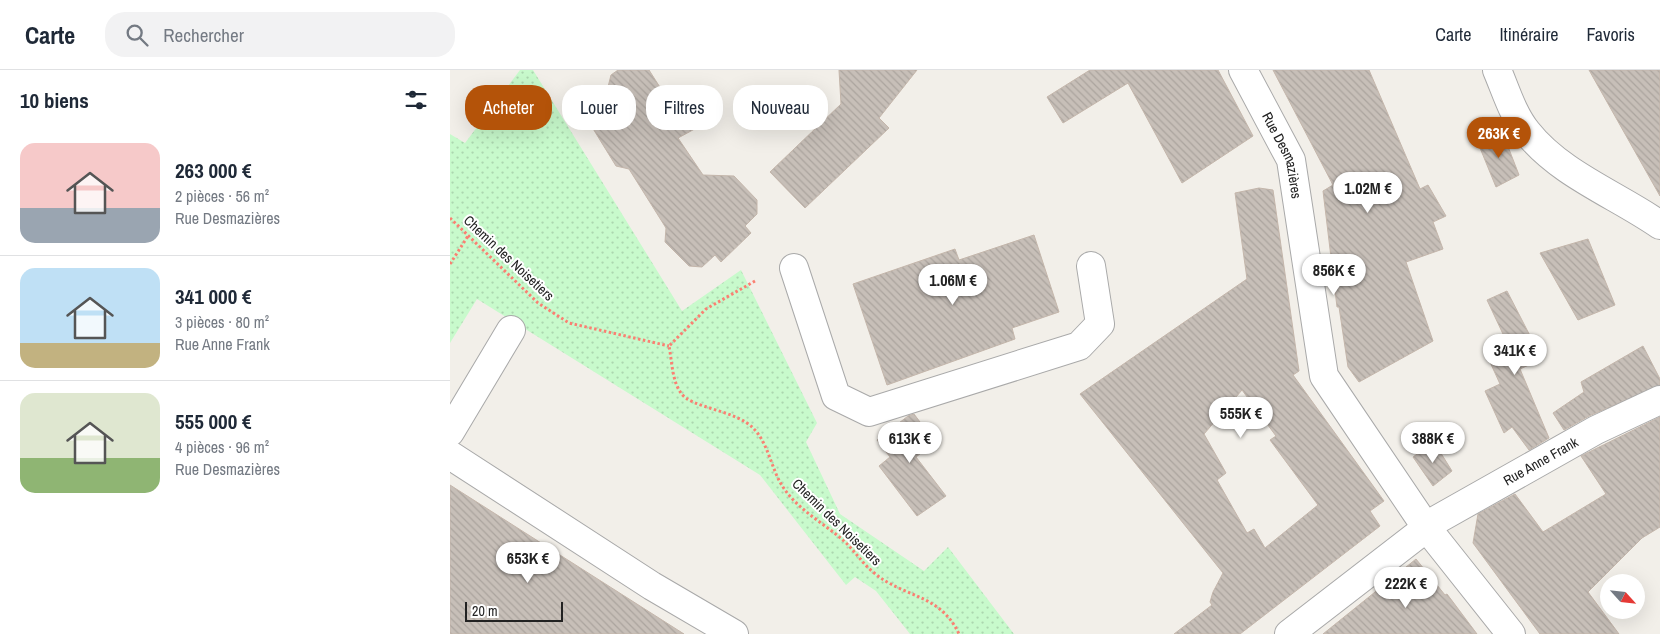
<!DOCTYPE html>
<html lang="fr">
<head>
<meta charset="utf-8">
<style>
	body { margin:0; font-family:"Archivo Narrow",sans-serif; background:#f2f2f3; color:#1f2937; height:100vh; display:flex; flex-direction:column; font-size:19px; white-space:nowrap }
	* { box-sizing:border-box; margin:0 }
	p { font-size:16px; color:#747a83 }
	.icon { flex:none; width:28px; height:28px; fill:none; stroke:currentColor; stroke-width:2; stroke-linecap:round; stroke-linejoin:round }
	.map { position:relative; flex:1; overflow:hidden }
	.panel { display:flex; flex-direction:column; background:#fff; width:450px }
	.panel>* { flex:none }
	.guide { position:absolute; left:15px; top:15px; width:475px; height:45px; display:flex; gap:10px }
	.needle { width:32px; rotate:117deg }
	.controls { position:absolute; left:1150px; top:504px; display:grid; gap:10px }
	.controls a { display:grid; place-items:center; width:45px; height:45px; border-radius:50%; background:#fff; box-shadow:0 5px 20px #0002; font-size:25px }
	.scale { position:absolute; left:15px; bottom:12px; width:98px; box-sizing:border-box; padding-left:5px; border:2px solid #222; border-top:0; font-size:14px; line-height:18px; white-space:nowrap; color:#222; -webkit-text-stroke:4px #fff; paint-order:stroke }
	.price { position:absolute; translate:-50% -42px; padding:0 11px; border-radius:18px; background:#fff; color:#222; font-size:16px; line-height:32px; filter:drop-shadow(0 1px 2px #0008) }
	.price::after { content:''; position:absolute; left:50%; top:30px; width:15px; height:11px; margin-left:-8px; background:inherit; clip-path:polygon(0 0,100% 0,50% 100%) }
	.price.active { background:#b45309; color:#fff }
	ul { padding:0; list-style:none }
	li { display:flex; align-items:center; gap:15px; height:125px; padding:0 20px }
	li+li { border-top:1px solid #e0e1e3 }
	li span { display:grid; place-items:center; flex:none; width:140px; height:100px; border-radius:15px; color:#555 }
	li>.icon { margin-inline-start:auto }
	span .icon { width:60px; height:60px; fill:#fffc; stroke-width:1 }
	li b { font-size:21px }
	h2 { display:flex; justify-content:space-between; align-items:center; height:60px; padding:0 20px; font-size:21px }
	.tag { padding:0 18px; border-radius:20px; background:#fff; box-shadow:0 5px 20px #0002; font-size:18px; line-height:45px }
	.tag.active { background:#b45309; color:#fff }
	header { display:flex; align-items:center; gap:30px; box-sizing:border-box; height:70px; padding:0 25px; background:#fff; border-bottom:1px solid #e0e1e3 }
	header strong { font-size:24px }
	nav { display:flex; gap:28px; margin-inline-start:auto; font-size:18px }
	.search { width:350px; height:45px; background:#f2f2f3; display:flex; align-items:center; gap:12px; box-sizing:border-box; padding:0 18px; border-radius:20px; color:#747a83; font-size:19px }
	main { display:flex; flex:1; min-height:0 }
	.map>svg:first-child { display:block }
</style>
</head>
<body>
<header>
<strong>Carte</strong>
<div class="search"><svg class="icon" aria-label="search" viewBox="0 0 24 24"><circle cx="10" cy="10" r="6"/><path d="M15 15l6 6"/></svg>Rechercher</div>
<nav><a>Carte</a><a>Itinéraire</a><a>Favoris</a></nav>
</header>
<main>
<section class="panel">
<h2>10 biens<svg class="icon" aria-label="filters" viewBox="0 0 24 24"><path d="M4 7h16M4 17h16"/><circle cx="9" cy="7" r="2"/><circle cx="15" cy="17" r="2"/></svg></h2>
<ul>
<li><span style="background:linear-gradient(#f6c9c9 65%,#9aa5b1 0)"><svg class="icon" aria-label="home" viewBox="0 0 24 24"><path d="M3 11l9-7 9 7M6 9v11h12V9"/></svg></span><div><b>263 000 €</b><p>2 pièces · 56 m²</p><p>Rue Desmazières</p></div></li>
<li><span style="background:linear-gradient(#bfe0f5 75%,#c2b280 0)"><svg class="icon" aria-label="home" viewBox="0 0 24 24"><path d="M3 11l9-7 9 7M6 9v11h12V9"/></svg></span><div><b>341 000 €</b><p>3 pièces · 80 m²</p><p>Rue Anne Frank</p></div></li>
<li><span style="background:linear-gradient(#dfe7d0 65%,#8fb573 0)"><svg class="icon" aria-label="home" viewBox="0 0 24 24"><path d="M3 11l9-7 9 7M6 9v11h12V9"/></svg></span><div><b>555 000 €</b><p>4 pièces · 96 m²</p><p>Rue Desmazières</p></div></li>
</ul>
</section>
<div class="map">
<svg width="1210" height="564" viewBox="0 0 1210 564">
	<defs>
		<pattern id="park-dots" width="8" height="8" patternUnits="userSpaceOnUse" patternTransform="scale(1.25)"><rect width="8" height="8" fill="#c8facc"/><path d="M2 2h.1M6 6h.1" fill="none" stroke="#acd6af" stroke-width="1.8" stroke-linecap="round"/></pattern>
		<pattern id="building-back-hatch" width="6" height="6" patternUnits="userSpaceOnUse" patternTransform="scale(1.25)"><rect width="6" height="6" fill="#c7bfb8"/><path d="M-1 5l2 2M0 0l6 6M5-1l2 2" fill="none" stroke="#aba49e"/></pattern>
	</defs>
	<rect width="100%" height="100%" fill="#f2efe9"/>
	<polygon fill="url(#park-dots)" points="70,0 83,0 232,241 291,200 367,353 356,372 390,444 474,501 498,477 564,564 460,564 426,521 405,507 396,515 310,405 27,229 0,273 0,64 15,73"/>
	<g fill="url(#building-back-hatch)" stroke="#c4b6ab" fill-rule="evenodd">
		<polygon points="168,0 199,0 220,33 233,24 252,55 228,68 253,105 284,106 307,130 307,144 295,156 301,163 271,192 265,185 252,197 239,196 215,172 216,158 179,99 166,96 134,44 137,30 158,17 161,5"/>
		<polygon points="389,0 467,0 429,48 439,58 355,138 320,102 391,34"/>
		<polygon points="640,0 768,0 803,66 732,113 678,13 613,53 597,27"/>
		<polygon points="823,0 919,0 970,119 978,115 996,146 983,152 993,179 956,192 983,271 909,312 898,297 889,237 887,237 873,121 883,115"/>
		<polygon points="1139,0 1210,0 1210,126"/>
		<polygon points="1052,61 1069,105 1046,117 1028,73"/>
		<path d="M809 118 823 120 849 301 843 305 934 431 920 441 930 456 790 564H724L762 535 760 532 763 522 773 503 630 324 797 209 785 123ZM792 320 826 366 820 370 868 435 815 478 804 459 797 463 767 410 776 403 754 364Z"/>
		<polygon points="584,165 609,242 562,258 565,269 437,315 403,214 505,179 509,190"/>
		<polygon points="1138,169 1165,235 1128,250 1090,183"/>
		<polygon points="1057,221 1092,289 1070,299 1099,368 1079,380 1062,357 1054,363 1035,321 1050,314 1040,292 1061,281 1037,230"/>
		<polygon points="1193,276 1210,309 1210,315 1139,346 1114,360 1103,343 1134,322 1131,312"/>
		<polygon points="464,344 485,372 466,387 496,426 467,446 429,396 440,387 427,370 458,346"/>
		<polygon points="1210,347 1210,457 1192,468 1138,522 1169,564 1090,564 1023,473 1028,444 1065,424 1093,462 1156,424 1131,386"/>
		<polygon points="984,372 1002,401 983,416 963,387"/>
		<polygon points="0,415 234,564 0,564"/>
		<polygon points="966,489 995,525 997,524 1027,564 873,564"/>
	</g>
	<g fill="none" stroke-linecap="round" stroke-linejoin="round">
		<g stroke="#a9a9a9" stroke-width="30">
			<g id="minor">
				<path id="s1" d="M793 0 841 90 874 306 976 457 1061 564"/>
				<path d="M1047 0C1056 21 1063 45 1077 62 1110 104 1167 125 1210 155"/>
				<polyline points="344,198 386,326 419,342 629,276 650,254 641,196"/>
				<polyline points="0,362 61,260"/>
				<polyline points="0,385 202,516 284,564"/>
				<path id="s2" d="M839 564 988 449 1146 360 1210 330"/>
			</g>
		</g>
		<g stroke="#fa8072" stroke-width="3" stroke-dasharray="2.5 2.5" stroke-linecap="butt">
			<polyline points="0,148 88,233 119,253 219,276"/>
			<polyline points="0,194 18,166"/>
			<path d="M305 211 256 239 219 276C222 291 222 311 231 323 240 338 287 340 304 359 320 376 321 401 335 420 350 441 375 454 394 471 405 481 412 493 423 502 453 528 490 523 509 564"/>
		</g>
		<use href="#minor" stroke="#fff" stroke-width="28"/>
	</g>
	<g text-anchor="middle" stroke-width="4" stroke-linejoin="round" paint-order="stroke">
		<g font-size="14" fill="#222" stroke="#fff">
			<text dy="5" stroke="none"><textPath href="#s1" startOffset="95">Rue Desmazières</textPath></text>
			<text transform="translate(59 188) rotate(43)" y="5">Chemin des Noisetiers</text>
			<text dy="5" stroke="none"><textPath href="#s2" startOffset="306">Rue Anne Frank</textPath></text>
			<text transform="translate(387 452) rotate(44)" y="5">Chemin des Noisetiers</text>
		</g>
	</g>
</svg>
<div class="controls">
<a><svg class="needle" viewBox="-14 -14 28 28"><path d="M0-13l5 13h-10z" fill="#e53935"/><path d="M0 13l5-13h-10z" fill="#747a83"/></svg></a>
</div>
<div class="scale">20 m</div>
<b class="price active" style="left:1049px;top:89px">263K €</b>
<b class="price" style="left:918px;top:144px">1.02M €</b>
<b class="price" style="left:884px;top:226px">856K €</b>
<b class="price" style="left:503px;top:236px">1.06M €</b>
<b class="price" style="left:1065px;top:306px">341K €</b>
<b class="price" style="left:791px;top:369px">555K €</b>
<b class="price" style="left:460px;top:394px">613K €</b>
<b class="price" style="left:983px;top:394px">388K €</b>
<b class="price" style="left:78px;top:514px">653K €</b>
<b class="price" style="left:956px;top:539px">222K €</b>
<div class="guide">
<a class="tag active">Acheter</a>
<a class="tag">Louer</a>
<a class="tag">Filtres</a>
<a class="tag">Nouveau</a>
</div>
</div>
</main>
</body>
</html>
